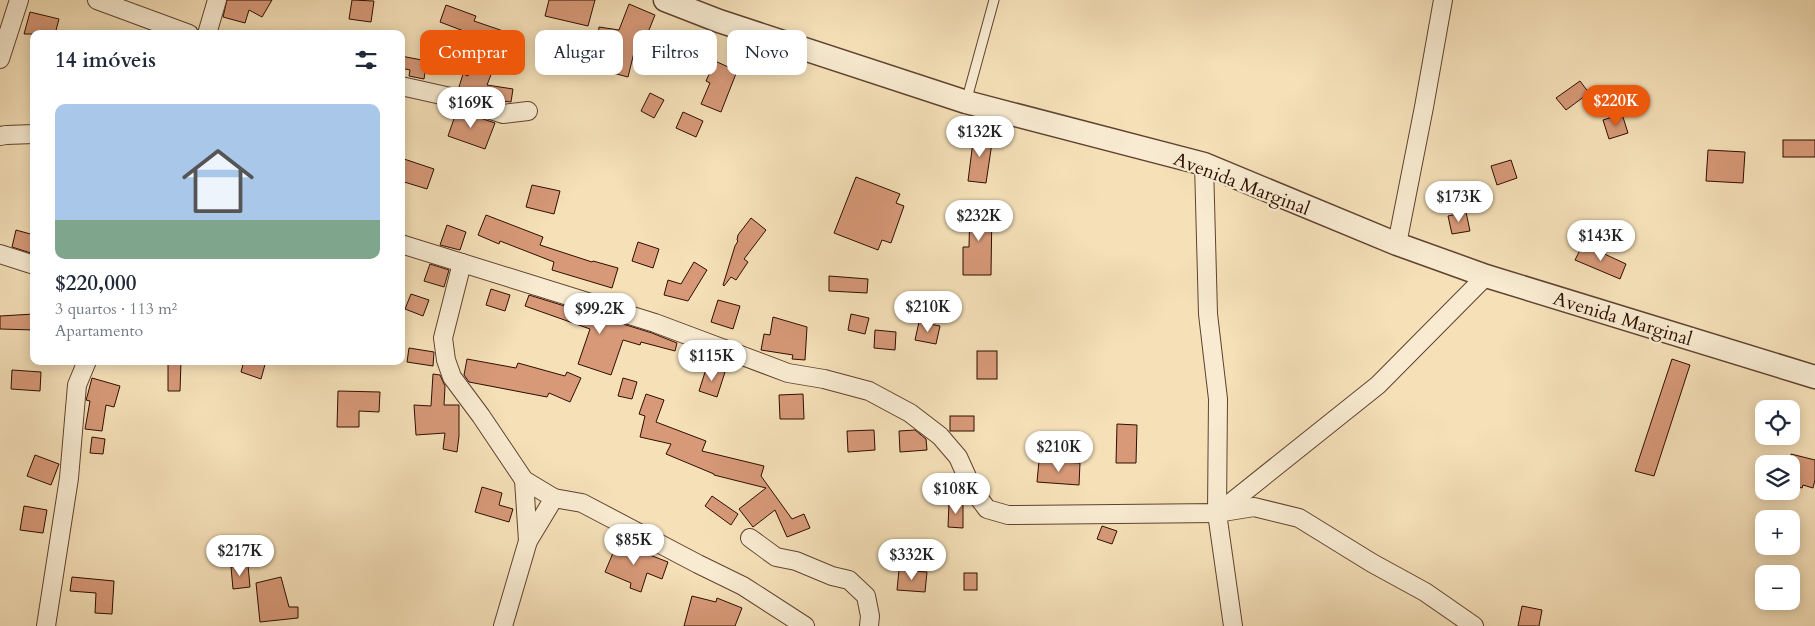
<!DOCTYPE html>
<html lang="pt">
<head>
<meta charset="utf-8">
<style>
	body { margin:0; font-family:Cardo,serif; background:#f2f2f3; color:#1f2937; height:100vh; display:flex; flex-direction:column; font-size:19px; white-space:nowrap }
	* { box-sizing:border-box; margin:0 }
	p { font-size:16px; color:#747a83 }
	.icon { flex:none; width:28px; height:28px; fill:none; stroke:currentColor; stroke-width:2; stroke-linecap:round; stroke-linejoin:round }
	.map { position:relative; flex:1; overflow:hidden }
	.sheet { position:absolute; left:30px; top:30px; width:375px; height:335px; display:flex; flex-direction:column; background:#fff; border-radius:10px; box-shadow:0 2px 12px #0003 }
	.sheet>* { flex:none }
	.guide { position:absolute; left:420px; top:30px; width:475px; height:45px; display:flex; gap:10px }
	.fabs { position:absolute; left:1755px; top:400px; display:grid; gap:10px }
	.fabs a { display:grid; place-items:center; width:45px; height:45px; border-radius:10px; background:#fff; box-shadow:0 2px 12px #0003; font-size:25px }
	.price { position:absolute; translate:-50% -42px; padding:0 11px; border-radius:18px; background:#fff; color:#222; font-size:16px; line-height:32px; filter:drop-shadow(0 1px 2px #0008) }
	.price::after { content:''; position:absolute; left:50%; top:30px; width:15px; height:11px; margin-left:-8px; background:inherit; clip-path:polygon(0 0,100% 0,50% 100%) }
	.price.on { background:#ea580c; color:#fff }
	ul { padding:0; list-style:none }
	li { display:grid; align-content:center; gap:10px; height:265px; padding:0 25px }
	li span { display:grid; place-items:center; height:155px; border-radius:10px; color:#555 }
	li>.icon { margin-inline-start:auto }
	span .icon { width:90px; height:90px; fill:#fffc; stroke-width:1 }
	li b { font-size:21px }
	h2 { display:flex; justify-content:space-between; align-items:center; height:60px; padding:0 25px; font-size:21px }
	.chip { padding:0 18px; border-radius:10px; background:#fff; box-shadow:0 2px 12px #0003; font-size:18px; line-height:45px }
	.chip.on { background:#ea580c; color:#fff }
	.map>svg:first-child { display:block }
</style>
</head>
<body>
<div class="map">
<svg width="1815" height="626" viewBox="0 0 1815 626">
	<rect width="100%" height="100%" fill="#f5e0b8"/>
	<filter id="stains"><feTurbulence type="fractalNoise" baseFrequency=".004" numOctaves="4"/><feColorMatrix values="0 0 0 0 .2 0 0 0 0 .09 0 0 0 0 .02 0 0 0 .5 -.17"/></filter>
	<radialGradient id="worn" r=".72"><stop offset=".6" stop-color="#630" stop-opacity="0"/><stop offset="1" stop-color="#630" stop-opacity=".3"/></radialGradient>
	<g fill="#d79978" stroke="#2e0e01">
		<polygon points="227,0 272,0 262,17 249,10 245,23 223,17"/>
		<polygon points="352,0 374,1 371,22 349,19"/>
		<polygon points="549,0 595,0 588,26 545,16"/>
		<polygon points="629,4 655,15 647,35 639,32 628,77 613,73 620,48 597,45 599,27 619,30"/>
		<polygon points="446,5 476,16 474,21 512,34 508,46 503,44 487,85 513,89 511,102 493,100 459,87 463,74 468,76 482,38 440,22"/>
		<polygon points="30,12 59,19 55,34 24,34"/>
		<polygon points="401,56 427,61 424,79 409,76 410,70 401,68"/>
		<polygon points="715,61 737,71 721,112 701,104 710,83 706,81"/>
		<polygon points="1580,81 1589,93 1566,110 1556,98"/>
		<polygon points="650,93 664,100 654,118 641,111"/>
		<polygon points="457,110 495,123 485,149 448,136"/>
		<polygon points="683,112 703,121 696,137 676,128"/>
		<polygon points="1622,114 1628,133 1609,139 1603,120"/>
		<polygon points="974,134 993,136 986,183 968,181"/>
		<rect x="1783" y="140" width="32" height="17"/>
		<polygon points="1708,150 1745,152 1743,183 1706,181"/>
		<polygon points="401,158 434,169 427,189 401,181"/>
		<polygon points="1511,160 1517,178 1497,185 1491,166"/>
		<polygon points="856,177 900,194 896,203 904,206 891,243 882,240 878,250 834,233"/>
		<polygon points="532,185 560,191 554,214 526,207"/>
		<polygon points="970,205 992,206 991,275 963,275 963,247 969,247"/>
		<polygon points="1466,212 1470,231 1452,234 1448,216"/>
		<polygon points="486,215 543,237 540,245 592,262 593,261 618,268 612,288 552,270 554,262 500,241 499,244 478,235"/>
		<polygon points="751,218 766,230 744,259 748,262 736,280 731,277 724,286 723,285 735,246 738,241 737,240 738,235"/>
		<polygon points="447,225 466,232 460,250 440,245"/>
		<polygon points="16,230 34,235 34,254 12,247"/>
		<polygon points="638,242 659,249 653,268 632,261"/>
		<polygon points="1583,244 1626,264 1620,279 1575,260"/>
		<polygon points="694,262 707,270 688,301 664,295 668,280 681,284"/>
		<polygon points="430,264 449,270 444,287 424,281"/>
		<polygon points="829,276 868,279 867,293 829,291"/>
		<polygon points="491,289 510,295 505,311 486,305"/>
		<polygon points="411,294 429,300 423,316 405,309"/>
		<polygon points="529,295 652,333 677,343 675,351 641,342 640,345 623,340 611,375 578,364 590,329 525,306"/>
		<polygon points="718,300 740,306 733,329 711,322"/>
		<polygon points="34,314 34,330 0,329 0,316"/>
		<polygon points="851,314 869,318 865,334 848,330"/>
		<polygon points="773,317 807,327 805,360 792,359 793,355 761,350 764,334 770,335"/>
		<polygon points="919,322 940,326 936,344 915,340"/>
		<polygon points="875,330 896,332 895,350 874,348"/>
		<polygon points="409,348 434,352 433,366 407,362"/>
		<rect x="977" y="351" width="20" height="28"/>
		<polygon points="467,359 516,368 518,363 565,376 567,372 581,378 570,402 549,393 547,397 469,382 464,375"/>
		<polygon points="1672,359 1690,365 1654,476 1635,471"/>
		<polygon points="168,361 181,361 180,391 168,391"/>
		<polygon points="244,361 266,361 261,379 241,372"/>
		<polygon points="707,366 725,372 717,397 699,391"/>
		<polygon points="12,370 41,372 40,391 11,389"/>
		<polygon points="433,374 440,375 445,386 444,405 459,405 459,436 457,452 443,449 445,433 416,435 414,405 431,406"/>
		<polygon points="92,378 120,386 114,407 106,405 102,431 85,429 90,401 86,400 87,397"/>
		<polygon points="623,378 637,382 632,399 618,396"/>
		<polygon points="338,391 380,392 379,412 359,411 359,427 337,427"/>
		<polygon points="646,394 664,400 656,422 706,441 702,451 764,466 761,476 792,519 804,514 810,528 787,537 775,510 753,527 739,509 766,488 714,475 714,474 666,454 671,444 640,437 645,416 639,414"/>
		<polygon points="803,394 804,419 780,419 779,395"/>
		<rect x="950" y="416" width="24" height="15"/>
		<polygon points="1117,424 1137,425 1136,463 1116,463"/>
		<polygon points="874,430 875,450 848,452 847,431"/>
		<polygon points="915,430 926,439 927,450 900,452 899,431"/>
		<polygon points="92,437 105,439 103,454 90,453"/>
		<polygon points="1791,454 1815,460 1815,480 1813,488 1803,485 1802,488 1791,485"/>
		<polygon points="35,455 59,464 51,485 27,476"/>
		<polygon points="1039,461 1080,463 1079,485 1037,482"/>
		<polygon points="482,487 502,493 499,505 513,509 509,522 475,512"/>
		<polygon points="712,496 738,514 731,525 705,506"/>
		<polygon points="949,503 963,503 963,528 948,527"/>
		<polygon points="24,506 47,510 43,533 20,530"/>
		<polygon points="1102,526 1117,531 1112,544 1097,539"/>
		<polygon points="618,541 635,548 634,549 668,562 662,579 647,573 641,592 630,588 631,583 605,572"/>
		<polygon points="248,565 250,587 233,589 231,567"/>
		<polygon points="899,570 927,572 925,592 897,590"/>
		<rect x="964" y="573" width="13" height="17"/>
		<polygon points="72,577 114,581 112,614 95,613 96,593 70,591"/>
		<polygon points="281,577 289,607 298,607 298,618 260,622 256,583"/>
		<polygon points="692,596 716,602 717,598 742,608 735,626 684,626"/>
		<polygon points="1522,606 1542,610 1539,626 1518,626"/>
	</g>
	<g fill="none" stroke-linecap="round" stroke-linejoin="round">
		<g stroke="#60422f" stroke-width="11">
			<polyline id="service" points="966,102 994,0"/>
		</g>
		<g stroke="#60422f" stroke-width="20">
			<g id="minor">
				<polyline points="97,0 189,34"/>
				<polyline points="207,34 217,0"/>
				<polyline points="0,59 19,0"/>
				<polyline points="401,86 455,98 503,114 528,111"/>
				<polyline points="0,136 6,135 34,134"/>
				<polyline points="1204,164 1208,314 1218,399 1217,513 1233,626"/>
				<polyline points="401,244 655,323 788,373 824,379 869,391 910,413 940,436 958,457 973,490 987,509 1008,515 1217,513 1254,507 1299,518 1372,563 1425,592 1474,626"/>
				<polyline points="1397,244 1424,107 1443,0"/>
				<polyline points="0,254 34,265"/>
				<polyline points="462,263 443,338 446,360 452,377 481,416 524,480 554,498 582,503 698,564 743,586 805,626"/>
				<polyline points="524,480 528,541"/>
				<polyline points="1219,512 1378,385 1486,276"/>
				<polyline points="750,538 776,557 796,561 832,576 849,580 866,596 870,616 869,626"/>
				<polyline points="46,626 69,478 77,385 87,361"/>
				<polyline points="503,626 528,541 554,498"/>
			</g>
		</g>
		<g stroke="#60422f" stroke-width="25">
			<polyline id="tertiary" points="665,0 719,21 966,102 1204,164 1397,244 1486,276 1815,377"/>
		</g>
		<use href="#service" stroke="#f8ebd1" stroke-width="9"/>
		<use href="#minor" stroke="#f8ebd1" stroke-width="18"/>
		<use href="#tertiary" stroke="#f8ebd1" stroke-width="22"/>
	</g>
	<g text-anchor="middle" stroke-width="4.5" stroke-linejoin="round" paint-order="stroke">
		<g font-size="19" fill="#2e0e01" stroke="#f8ebd1">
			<text transform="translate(1242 183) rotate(21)" y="7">Avenida Marginal</text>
			<text transform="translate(1623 318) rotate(17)" y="7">Avenida Marginal</text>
		</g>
	</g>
	<rect width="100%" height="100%" filter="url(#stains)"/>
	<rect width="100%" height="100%" fill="url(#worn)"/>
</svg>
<div class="fabs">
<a><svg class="icon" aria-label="locate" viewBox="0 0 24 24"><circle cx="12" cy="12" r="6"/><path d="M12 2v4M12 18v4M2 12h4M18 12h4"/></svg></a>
<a><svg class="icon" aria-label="layers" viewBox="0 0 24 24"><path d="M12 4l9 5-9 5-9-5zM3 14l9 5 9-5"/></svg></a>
<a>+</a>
<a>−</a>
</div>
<b class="price on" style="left:1616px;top:127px">$220K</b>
<b class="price" style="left:471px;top:129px">$169K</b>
<b class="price" style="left:980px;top:158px">$132K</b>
<b class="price" style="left:1459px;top:223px">$173K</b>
<b class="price" style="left:979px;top:242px">$232K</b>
<b class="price" style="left:1601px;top:262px">$143K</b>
<b class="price" style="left:928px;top:333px">$210K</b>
<b class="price" style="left:600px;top:335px">$99.2K</b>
<b class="price" style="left:712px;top:382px">$115K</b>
<b class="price" style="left:1059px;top:473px">$210K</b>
<b class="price" style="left:956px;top:515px">$108K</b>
<b class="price" style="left:634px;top:566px">$85K</b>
<b class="price" style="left:240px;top:577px">$217K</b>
<b class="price" style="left:912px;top:581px">$332K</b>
<div class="guide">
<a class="chip on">Comprar</a>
<a class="chip">Alugar</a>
<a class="chip">Filtros</a>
<a class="chip">Novo</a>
</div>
<section class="sheet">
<h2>14 imóveis<svg class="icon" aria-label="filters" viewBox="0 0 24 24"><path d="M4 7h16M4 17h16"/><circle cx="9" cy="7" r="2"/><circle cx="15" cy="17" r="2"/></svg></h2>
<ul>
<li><span style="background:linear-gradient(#a9c7e8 75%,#7fa58c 0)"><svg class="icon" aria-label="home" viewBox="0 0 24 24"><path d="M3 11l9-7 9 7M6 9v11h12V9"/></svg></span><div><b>$220,000</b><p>3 quartos · 113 m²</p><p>Apartamento</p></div></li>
</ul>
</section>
</div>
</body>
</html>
